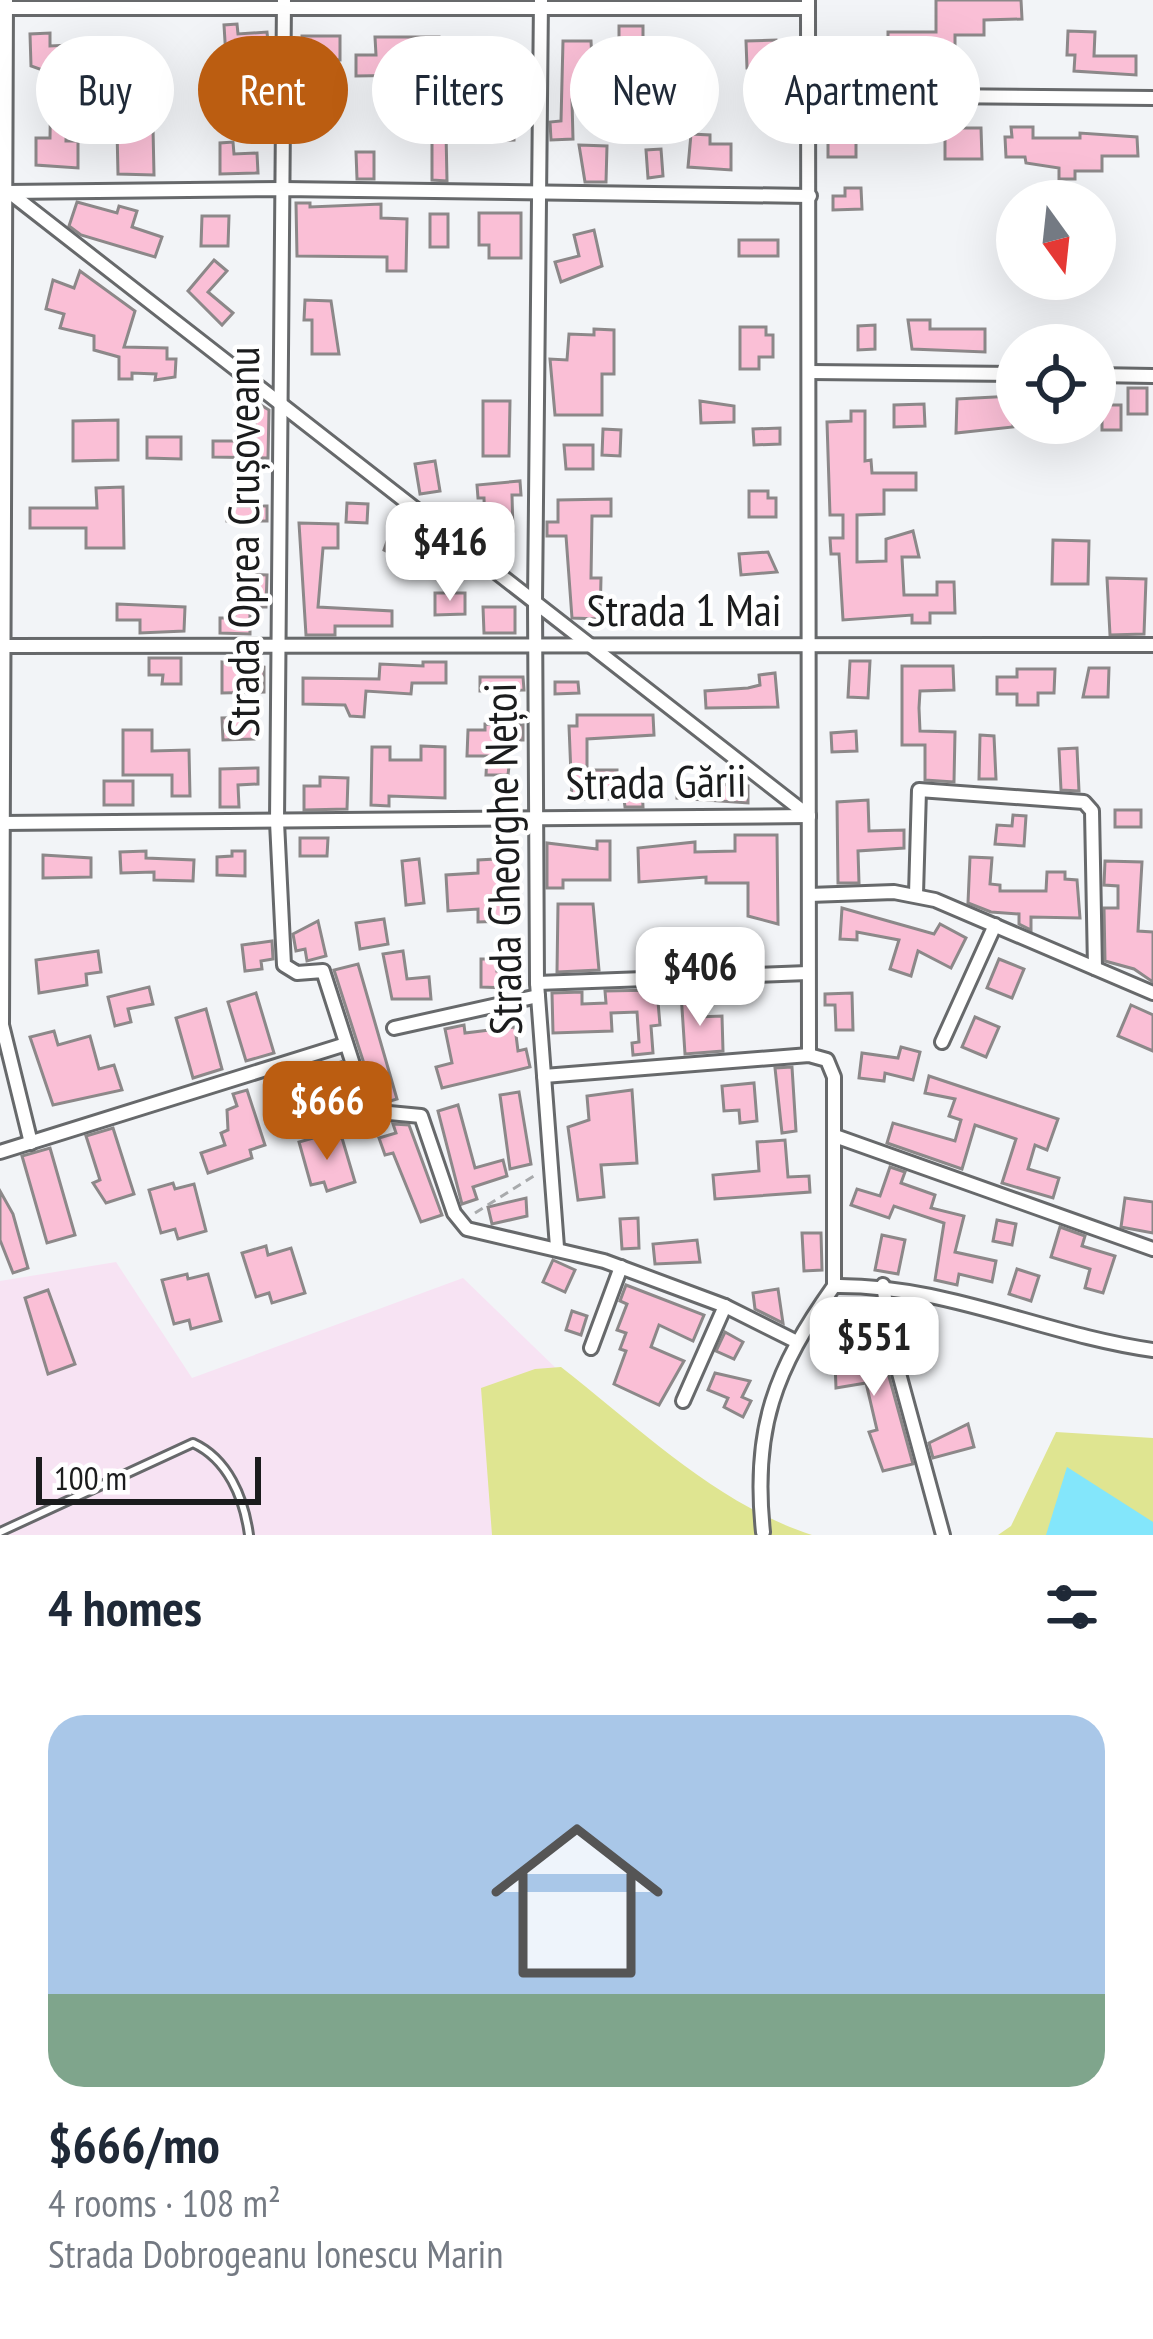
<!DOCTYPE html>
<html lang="en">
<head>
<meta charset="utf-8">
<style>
	body { margin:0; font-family:"PT Sans Narrow",sans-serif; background:#f2f2f3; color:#1f2937; height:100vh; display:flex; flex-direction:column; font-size:45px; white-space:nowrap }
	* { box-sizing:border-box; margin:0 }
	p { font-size:39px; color:#747a83 }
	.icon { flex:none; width:66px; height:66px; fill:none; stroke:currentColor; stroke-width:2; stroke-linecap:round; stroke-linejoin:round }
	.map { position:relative; height:1535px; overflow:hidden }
	.drawer { display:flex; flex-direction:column; background:#fff; flex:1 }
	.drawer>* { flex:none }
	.hud { position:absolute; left:36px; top:36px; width:1083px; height:108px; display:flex; gap:24px }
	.needle { width:78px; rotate:165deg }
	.buttons { position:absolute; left:996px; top:180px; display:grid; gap:24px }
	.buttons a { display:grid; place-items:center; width:120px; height:120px; border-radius:50%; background:#fff; box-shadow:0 12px 48px #0002; font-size:60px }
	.scale { position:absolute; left:36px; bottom:30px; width:225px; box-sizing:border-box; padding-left:12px; border:6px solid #1b1c1d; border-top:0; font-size:33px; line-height:42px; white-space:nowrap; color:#1b1c1d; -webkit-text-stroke:9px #fff; paint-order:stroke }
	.price { position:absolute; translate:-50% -102px; padding:0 27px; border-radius:24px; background:#fff; color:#222; font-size:39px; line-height:78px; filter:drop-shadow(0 3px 6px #0008) }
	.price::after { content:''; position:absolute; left:50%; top:72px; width:36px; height:27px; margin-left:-18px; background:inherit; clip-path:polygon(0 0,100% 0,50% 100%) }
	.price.current { background:#bb5d11; color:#fff }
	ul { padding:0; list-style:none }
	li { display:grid; align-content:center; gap:24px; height:636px; padding:0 48px }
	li+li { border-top:3px solid #e0e1e3 }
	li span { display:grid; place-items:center; height:372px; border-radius:36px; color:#555 }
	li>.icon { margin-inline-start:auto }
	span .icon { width:216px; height:216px; fill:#fffc; stroke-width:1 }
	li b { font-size:51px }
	h2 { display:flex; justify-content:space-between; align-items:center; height:144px; padding:0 48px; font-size:51px }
	.chip { padding:0 42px; border-radius:54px; background:#fff; box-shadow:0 12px 48px #0002; font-size:42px; line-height:108px }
	.chip.current { background:#bb5d11; color:#fff }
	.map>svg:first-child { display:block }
</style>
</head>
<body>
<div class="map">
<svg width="1153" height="1535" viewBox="0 0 1153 1535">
	<rect width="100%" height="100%" fill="#f2f4f7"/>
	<polygon fill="#f7e3f3" points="116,1262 192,1378 463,1278 562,1374 755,1535 0,1535 0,1281"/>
	<g fill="#dfe591">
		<path d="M561 1367C639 1428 718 1505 812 1535H492L481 1388 535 1369Z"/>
		<polygon points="1056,1432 1153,1438 1153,1535 998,1535 1011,1526"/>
	</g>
	<polygon fill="#83e6fb" points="1067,1467 1153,1522 1153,1535 1046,1535"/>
	<g fill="#fabfd6" stroke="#8c8889" stroke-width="3">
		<polygon points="936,0 1021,0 1022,19 984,20 984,35 955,35 955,77 935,77 935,52 888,52 888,32 936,32"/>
		<polygon points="237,24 238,34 267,32 269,52 257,53 259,84 247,85 250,116 225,118 223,91 213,91 212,76 227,74 224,25"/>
		<polygon points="619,26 643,26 643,55 633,55 633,68 619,68"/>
		<polygon points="1068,31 1095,32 1094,56 1136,56 1136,75 1074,71 1075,55 1067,55"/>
		<polygon points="50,33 50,46 69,45 69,53 82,53 82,73 67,73 66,141 78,141 78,168 36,165 36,138 50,138 51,73 31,66 30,34"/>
		<polygon points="302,36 340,36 340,60 302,59"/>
		<polygon points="375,37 439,37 439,82 418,82 418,75 356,76 356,55 376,55"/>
		<polygon points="776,40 776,68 747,68 746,41"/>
		<polygon points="563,41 591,41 594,100 572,100 573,139 551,140 550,122 561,121"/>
		<polygon points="844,46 862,46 863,82 845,82"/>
		<polygon points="448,72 468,72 468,83 521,83 521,101 447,95"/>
		<polygon points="828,113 845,113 845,129 856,128 856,157 828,157"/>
		<polygon points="476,124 514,124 514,140 476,141"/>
		<polygon points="1011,127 1033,127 1033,138 1080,138 1080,133 1137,137 1138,156 1102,156 1102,171 1075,171 1075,179 1059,179 1059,168 1026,163 1025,157 1006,157 1005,137 1012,137"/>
		<polygon points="153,128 154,175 118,174 117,130"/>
		<polygon points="945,128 981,128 982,159 945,159"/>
		<polygon points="432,132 446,132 447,181 432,180"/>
		<polygon points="691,134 710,135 710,144 731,144 731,170 688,167"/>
		<polygon points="233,142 234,154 257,153 258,173 220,174 220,143"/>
		<polygon points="579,145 607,146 606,182 585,182"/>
		<polygon points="661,149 663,176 648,178 646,150"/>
		<polygon points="356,152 374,152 374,179 357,179"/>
		<polygon points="845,188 861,188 862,209 833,210 833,196 845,196"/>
		<polygon points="77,202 117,213 119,206 137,211 132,227 162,237 155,257 81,235 69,226"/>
		<polygon points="296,203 310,203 310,207 381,204 381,218 407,219 406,271 387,271 387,257 297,256"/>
		<polygon points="479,213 521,213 521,258 489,258 489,245 479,245"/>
		<rect x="430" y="214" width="18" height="33"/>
		<polygon points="202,216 229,216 228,246 201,246"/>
		<polygon points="594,230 602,266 561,282 555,262 579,256 574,235"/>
		<rect x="739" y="240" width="39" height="16"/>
		<polygon points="214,260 227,271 208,292 233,313 222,325 188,291"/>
		<polygon points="80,271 135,311 124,347 167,348 167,359 176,359 175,377 155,380 156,374 132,373 132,379 119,379 119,357 94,350 94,336 60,328 64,314 46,309 53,280 74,288"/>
		<polygon points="305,300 331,301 339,354 312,354 312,320 304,320"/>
		<polygon points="908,320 930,320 930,329 985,329 985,352 912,349"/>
		<polygon points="875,325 875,349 858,350 858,326"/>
		<polygon points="740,327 766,327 766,335 773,335 773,357 759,357 759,369 740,369"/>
		<polygon points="594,329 614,330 614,374 602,374 602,415 555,415 550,359 567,360 569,334 594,335"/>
		<rect x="1128" y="388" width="19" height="26"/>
		<polygon points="1013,396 1013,427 956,433 957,399"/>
		<polygon points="483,401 510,401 509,456 483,456"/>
		<polygon points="700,401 734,406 734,422 701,423"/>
		<polygon points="256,402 269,410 268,458 213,457 213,441 240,441 240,425 255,425"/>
		<polygon points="924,404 925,426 894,427 894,405"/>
		<rect x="1102" y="405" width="19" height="25"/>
		<polygon points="851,411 865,411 865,461 871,460 872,473 916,473 916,490 884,490 884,514 857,515 857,562 886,561 886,539 913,531 919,557 902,557 904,595 937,595 937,582 954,582 955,613 930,613 930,623 912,623 912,615 843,620 839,554 831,554 830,538 843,538 843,515 830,515 827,422 851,421"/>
		<polygon points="118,420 118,460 73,461 73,421"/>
		<polygon points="780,428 780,444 754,445 753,429"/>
		<polygon points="603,429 621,430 620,456 602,455"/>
		<polygon points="147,437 181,437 181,459 147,458"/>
		<polygon points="564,445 593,445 593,469 566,469"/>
		<polygon points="435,461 440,491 420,494 415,464"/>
		<polygon points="520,481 521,495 512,495 513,531 485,531 484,498 478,498 477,485"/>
		<polygon points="123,487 124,548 86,548 86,528 30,528 30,508 97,508 96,488"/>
		<polygon points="749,491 768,491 768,498 776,498 776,517 749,517"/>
		<polygon points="611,499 611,516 592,516 591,578 601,578 600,619 572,618 566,536 547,536 547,522 558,522 558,500"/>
		<polygon points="347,503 368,504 367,523 346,522"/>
		<rect x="227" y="506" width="40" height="15"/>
		<polygon points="396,516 431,534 426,544 408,535 404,560 384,550"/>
		<polygon points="299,523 338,524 338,548 323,548 318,607 392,611 392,626 335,626 335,635 306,635"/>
		<polygon points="1053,540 1089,541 1088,584 1052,584"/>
		<polygon points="768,552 777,572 741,575 739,554"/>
		<polygon points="239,574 267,575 266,607 250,607 250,634 220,633 220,618 233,618 238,610"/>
		<polygon points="1107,578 1146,579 1144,634 1110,635"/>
		<polygon points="435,593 465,593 465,614 435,615"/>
		<polygon points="117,604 185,607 184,631 140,633 140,620 117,620"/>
		<polygon points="483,607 515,607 515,633 484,633"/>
		<polygon points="149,658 181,658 181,684 162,684 163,675 149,675"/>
		<polygon points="850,661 870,661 868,698 848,697"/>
		<polygon points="222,662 264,667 264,692 222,693"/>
		<polygon points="423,662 446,662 446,683 412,683 411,694 366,691 364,717 350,716 345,705 303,704 303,678 379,679 380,664 423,666"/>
		<polygon points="902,666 953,666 954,690 920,691 919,708 920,731 955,732 954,782 925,780 925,745 902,745"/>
		<polygon points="1089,668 1109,668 1108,697 1083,697"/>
		<polygon points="1017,669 1055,669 1054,693 1038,693 1038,705 1017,705 1017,694 997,694 997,677 1017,677"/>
		<polygon points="775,673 778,707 706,708 705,691 748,688 760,685 759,675"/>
		<polygon points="480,677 523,677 524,690 480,691"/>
		<polygon points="555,682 578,682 579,693 555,694"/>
		<polygon points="577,715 653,715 654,735 587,739 587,770 617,770 617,785 642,784 643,807 625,807 624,799 572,799 569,726 577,726"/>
		<polygon points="253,717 254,739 223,740 222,718"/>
		<polygon points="485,724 523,725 523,740 512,740 508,775 486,775 487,756 467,756 468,730 485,730"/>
		<polygon points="123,730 152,730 152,751 189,750 190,796 172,796 172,775 123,775"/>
		<polygon points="856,731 857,751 832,752 831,733"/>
		<polygon points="980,735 994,736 996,779 979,779"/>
		<polygon points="421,746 445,747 445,798 389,796 389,806 371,805 372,747 390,747 390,760 421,760"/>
		<polygon points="1077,748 1079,791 1061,790 1059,749"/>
		<polygon points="258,768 258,784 238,785 239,807 220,807 220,769"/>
		<polygon points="320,777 348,778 347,809 304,810 304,786 320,786"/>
		<rect x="104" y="781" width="29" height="24"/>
		<polygon points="677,782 748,786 748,803 677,798"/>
		<polygon points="868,800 869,831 904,830 904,848 858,851 859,883 838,883 837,802"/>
		<rect x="1115" y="810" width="26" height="17"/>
		<polygon points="1013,815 1026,816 1024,846 995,844 997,825 1012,826"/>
		<polygon points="735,835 777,835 778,924 748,916 748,883 706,883 706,877 639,882 638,848 695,842 695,852 735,851"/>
		<polygon points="300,838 328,838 327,856 300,856"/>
		<polygon points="597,841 610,841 610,880 563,880 563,888 547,888 547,843 597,849"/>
		<polygon points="146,851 146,858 194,860 193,881 154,880 154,872 121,873 120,852"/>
		<polygon points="232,851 245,851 245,876 217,875 217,857 232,856"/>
		<polygon points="43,855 91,858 91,877 43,878"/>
		<polygon points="970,857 992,858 990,884 1000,885 1000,891 1046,891 1047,872 1065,872 1065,879 1077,880 1080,918 1031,917 1031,930 1019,924 1019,914 991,912 968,903"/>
		<polygon points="515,858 510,921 478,922 478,909 448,911 446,875 478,873 478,860"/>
		<polygon points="419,859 424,903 406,905 402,861"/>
		<polygon points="1105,861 1142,862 1138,931 1153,932 1153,982 1134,969 1105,961 1104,908 1118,908 1118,886 1104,885"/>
		<polygon points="558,904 593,904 599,970 557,972"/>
		<polygon points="842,908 934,934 940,924 966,938 951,968 918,951 911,976 890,969 899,940 857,932 857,940 840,939"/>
		<polygon points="384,919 388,944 360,949 356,923"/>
		<polygon points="318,921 326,956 307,961 305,949 296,951 293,934"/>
		<polygon points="695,933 696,967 680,967 678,934"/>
		<polygon points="272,941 273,959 261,961 262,969 245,971 242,945"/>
		<polygon points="736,943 751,943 751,964 737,964"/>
		<polygon points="98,951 101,972 86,974 87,985 39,993 36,960"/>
		<polygon points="403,951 407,979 429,977 431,999 392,999 383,954"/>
		<polygon points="481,959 498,959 497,971 508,971 508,988 481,987"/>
		<polygon points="999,959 1024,969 1012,998 987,988"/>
		<polygon points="358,964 397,1099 387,1102 376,1101 334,970"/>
		<polygon points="149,987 153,1004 128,1009 131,1022 115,1026 108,997"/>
		<polygon points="657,990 660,1025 651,1026 653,1053 633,1055 632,1043 639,1042 637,1012 611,1013 612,1031 553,1033 552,993 582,992 582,1004 606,1003 605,991"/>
		<polygon points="695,992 697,1017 722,1016 723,1051 685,1054 681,993"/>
		<polygon points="256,993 274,1053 246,1061 228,1002"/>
		<polygon points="852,993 853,1030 836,1030 835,1005 825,1005 825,994"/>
		<polygon points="1131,1005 1153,1015 1153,1051 1118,1036"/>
		<polygon points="206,1009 222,1069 193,1078 176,1018"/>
		<polygon points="975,1017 999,1027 986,1057 962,1047"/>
		<polygon points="464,1025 465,1033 515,1027 518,1051 526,1049 530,1067 442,1088 436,1067 452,1063 445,1029"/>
		<polygon points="54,1031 58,1045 90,1036 99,1069 114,1065 122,1090 53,1105 30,1037"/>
		<polygon points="901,1047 920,1052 913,1080 885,1073 884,1081 859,1078 862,1053 898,1058"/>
		<polygon points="341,1062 348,1082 319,1090 313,1071"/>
		<polygon points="792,1067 796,1131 782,1133 775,1068"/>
		<polygon points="929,1076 1058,1119 1047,1150 1035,1145 1028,1169 1059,1178 1053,1198 1002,1183 1016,1139 975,1125 962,1169 887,1143 893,1123 955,1141 961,1120 949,1116 955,1099 925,1093"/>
		<polygon points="754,1083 757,1121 740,1123 739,1110 724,1111 722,1086"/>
		<polygon points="247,1090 265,1145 250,1150 252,1158 208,1173 201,1153 225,1145 221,1133 228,1130 227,1110 237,1106 233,1094"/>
		<polygon points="632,1090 637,1163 601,1165 604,1197 578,1200 568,1127 589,1120 587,1096"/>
		<polygon points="519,1092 531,1164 510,1169 500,1095"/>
		<polygon points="458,1105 475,1168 503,1160 507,1176 473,1187 477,1199 462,1204 438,1111"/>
		<polygon points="393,1124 409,1125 442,1215 421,1222 393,1153 385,1155 379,1138 396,1133"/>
		<polygon points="113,1128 134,1194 106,1203 93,1183 100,1180 86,1136"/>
		<polygon points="320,1136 322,1143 342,1138 355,1182 327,1191 324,1182 311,1185 299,1142"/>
		<polygon points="785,1140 788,1177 809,1176 810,1192 715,1199 713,1175 759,1171 757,1142"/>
		<polygon points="50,1148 75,1235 47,1243 22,1156"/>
		<polygon points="890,1167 905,1172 901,1183 935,1195 931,1208 964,1216 955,1252 996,1261 992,1282 959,1274 957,1285 935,1280 944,1223 894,1206 889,1218 851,1205 857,1189 880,1196"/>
		<polygon points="173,1183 175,1189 194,1184 206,1231 178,1239 175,1229 161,1233 149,1190"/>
		<polygon points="0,1191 13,1214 28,1268 13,1273 0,1240"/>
		<polygon points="526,1198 527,1216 492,1224 488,1207"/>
		<polygon points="1125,1198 1153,1202 1153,1233 1121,1227"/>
		<polygon points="638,1218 639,1248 622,1249 620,1219"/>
		<polygon points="997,1220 1016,1224 1012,1245 993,1241"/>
		<polygon points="1060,1227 1085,1236 1082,1246 1115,1256 1103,1293 1085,1288 1090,1269 1051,1257"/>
		<polygon points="802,1233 821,1233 822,1270 804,1271"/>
		<polygon points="882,1235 905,1240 898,1274 875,1270"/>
		<polygon points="697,1240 700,1262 655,1264 653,1244"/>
		<polygon points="266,1246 268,1255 291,1248 305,1293 272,1303 269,1293 256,1297 242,1253"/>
		<polygon points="553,1260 575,1270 565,1292 543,1282"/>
		<polygon points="1017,1269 1039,1276 1031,1301 1009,1294"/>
		<polygon points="187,1274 188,1279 208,1274 221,1321 191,1329 189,1320 174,1324 162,1280"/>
		<polygon points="626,1285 704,1315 693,1341 659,1325 651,1347 684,1361 659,1405 614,1384 626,1351 620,1349 626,1333 617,1330 627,1304 620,1301"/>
		<polygon points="778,1289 783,1323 755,1309 753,1293"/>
		<polygon points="48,1290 75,1364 48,1374 25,1298"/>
		<polygon points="572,1311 587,1316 581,1335 566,1330"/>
		<polygon points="725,1332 743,1342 734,1359 716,1351"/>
		<polygon points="851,1333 853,1348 871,1345 873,1361 884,1358 913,1464 883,1471 869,1432 877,1430 866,1383 836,1388 834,1336"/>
		<polygon points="715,1373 750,1381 742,1397 751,1401 743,1417 724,1407 728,1398 708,1390"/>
		<polygon points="968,1424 974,1447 933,1458 929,1443"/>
	</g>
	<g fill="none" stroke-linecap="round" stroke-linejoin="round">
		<g stroke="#67696b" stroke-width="12">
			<path id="lane" d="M0 1532 193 1443C228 1459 244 1498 249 1535"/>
		</g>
		<g stroke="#67696b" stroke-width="18">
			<g id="street">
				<polyline points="6,0 2,1025 31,1143"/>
				<polyline points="284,0 277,822 284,965 297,973 323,971 368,1111 421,1116 454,1213 467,1229 604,1261 725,1306 795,1341"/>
				<polyline points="541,0 535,602 537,983 557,1247"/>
				<polyline points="808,0 809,1055"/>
				<polyline points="0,8 808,8"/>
				<polyline points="810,95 1153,98"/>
				<polyline points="0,185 809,816"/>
				<polyline points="7,192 282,189 810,196"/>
				<polyline points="810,372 1017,374"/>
				<polyline points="1095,375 1153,376"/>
				<polyline points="0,646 1153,645"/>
				<polyline points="1,823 809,816"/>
				<polyline points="916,894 919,790 1084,802 1092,811 1095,968"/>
				<polyline points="809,895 894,892 935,900 1153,993"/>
				<polyline points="537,983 808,973"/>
				<polyline points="394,1028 538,996"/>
				<polyline points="942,1042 995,925"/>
				<polyline points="544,1076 809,1055 827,1060 834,1077 834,1286"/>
				<polyline points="835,1136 1153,1249"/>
				<polyline points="0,1152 346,1044"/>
				<polyline points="883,1285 894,1355 943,1535"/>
				<path d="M834 1286C944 1284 1045 1335 1153 1350"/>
				<polyline points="591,1348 621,1267"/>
				<polyline points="683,1401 725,1306"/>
				<path d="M763 1532C752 1429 775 1369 834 1286"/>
			</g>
		</g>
		<polyline stroke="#a8aaac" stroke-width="3" stroke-dasharray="9 6" stroke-linecap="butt" points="475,1213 537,1174"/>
		<use href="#lane" stroke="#fff" stroke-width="6"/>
		<use href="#street" stroke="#fff" stroke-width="12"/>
	</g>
	<g text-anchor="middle" stroke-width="9" stroke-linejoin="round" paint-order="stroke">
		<g font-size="45" fill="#1b1c1d" stroke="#fff">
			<text transform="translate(243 542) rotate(-90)" y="16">Strada Oprea Crușoveanu</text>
			<text x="684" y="626">Strada 1 Mai</text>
			<text transform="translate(656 782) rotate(-1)" y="16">Strada Gării</text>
			<text transform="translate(503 859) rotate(-91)" y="16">Strada Gheorghe Nețoi</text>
		</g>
	</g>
</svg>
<div class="buttons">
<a><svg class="needle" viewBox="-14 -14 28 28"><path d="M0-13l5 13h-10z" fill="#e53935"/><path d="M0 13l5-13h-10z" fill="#747a83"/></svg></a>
<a><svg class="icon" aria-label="locate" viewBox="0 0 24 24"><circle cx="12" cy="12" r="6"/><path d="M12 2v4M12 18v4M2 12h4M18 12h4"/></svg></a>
</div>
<div class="scale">100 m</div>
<b class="price" style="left:450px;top:604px">$416</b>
<b class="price" style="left:700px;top:1029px">$406</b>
<b class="price current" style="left:327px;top:1163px">$666</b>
<b class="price" style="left:874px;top:1399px">$551</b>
<div class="hud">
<a class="chip">Buy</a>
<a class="chip current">Rent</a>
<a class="chip">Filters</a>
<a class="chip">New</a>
<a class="chip">Apartment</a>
</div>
</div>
<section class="drawer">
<h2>4 homes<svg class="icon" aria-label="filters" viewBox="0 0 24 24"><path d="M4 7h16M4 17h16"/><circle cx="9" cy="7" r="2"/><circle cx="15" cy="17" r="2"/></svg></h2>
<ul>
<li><span style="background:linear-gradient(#a9c7e8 75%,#7fa58c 0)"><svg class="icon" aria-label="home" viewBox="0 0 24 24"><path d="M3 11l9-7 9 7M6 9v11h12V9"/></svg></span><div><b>$666/mo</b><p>4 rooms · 108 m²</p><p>Strada Dobrogeanu Ionescu Marin</p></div></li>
</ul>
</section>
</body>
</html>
